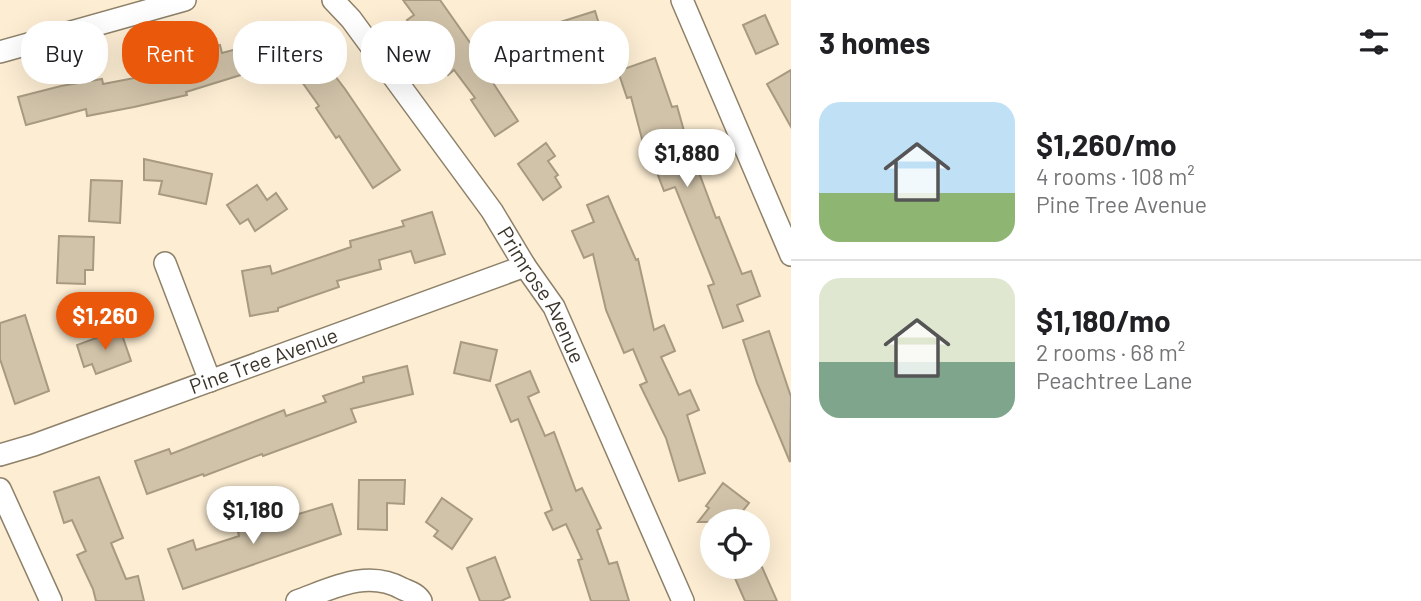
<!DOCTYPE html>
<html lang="en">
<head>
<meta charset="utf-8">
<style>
	body { margin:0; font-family:Barlow,sans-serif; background:#f2f2f2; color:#202124; height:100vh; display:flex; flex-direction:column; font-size:26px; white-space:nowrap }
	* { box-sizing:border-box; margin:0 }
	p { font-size:23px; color:#757577 }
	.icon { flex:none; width:38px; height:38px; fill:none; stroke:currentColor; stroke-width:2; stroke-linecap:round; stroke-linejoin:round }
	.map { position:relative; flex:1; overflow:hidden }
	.panel { display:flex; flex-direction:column; background:#fff; width:630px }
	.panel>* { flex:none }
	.guide { position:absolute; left:21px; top:21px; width:665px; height:63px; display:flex; gap:14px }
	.fabs { position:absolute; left:700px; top:509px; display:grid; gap:14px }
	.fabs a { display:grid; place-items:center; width:70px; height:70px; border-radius:50%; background:#fff; box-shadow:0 7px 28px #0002; font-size:35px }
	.price { position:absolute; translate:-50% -60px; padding:0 16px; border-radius:24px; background:#fff; color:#222; font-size:23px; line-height:46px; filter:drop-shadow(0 2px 4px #0008) }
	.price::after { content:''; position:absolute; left:50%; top:42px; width:21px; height:16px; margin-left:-10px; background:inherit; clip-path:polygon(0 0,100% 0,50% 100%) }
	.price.on { background:#ea580c; color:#fff }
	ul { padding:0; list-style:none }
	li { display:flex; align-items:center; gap:21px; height:175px; padding:0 28px }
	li+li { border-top:2px solid #e0e0e0 }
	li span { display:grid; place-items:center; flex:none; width:196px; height:140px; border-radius:21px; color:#555 }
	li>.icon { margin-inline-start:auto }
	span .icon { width:84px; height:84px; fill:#fffc; stroke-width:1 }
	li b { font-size:30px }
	h2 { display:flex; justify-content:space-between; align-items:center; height:84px; padding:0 28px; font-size:30px }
	.tag { padding:0 24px; border-radius:28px; background:#fff; box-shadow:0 7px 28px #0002; font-size:24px; line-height:63px }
	.tag.on { background:#ea580c; color:#fff }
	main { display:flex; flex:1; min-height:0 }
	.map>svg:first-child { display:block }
</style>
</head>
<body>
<main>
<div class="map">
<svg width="791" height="601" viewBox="0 0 791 601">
	<rect width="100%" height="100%" fill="#fcedd3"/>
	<g fill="#d1c3a9" stroke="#a79a81" stroke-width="2">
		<polygon points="403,0 440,0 485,64 482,66 518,121 495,136 471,100 475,98 454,70 448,75 407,20 414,15"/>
		<polygon points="595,11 603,37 559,50 551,25"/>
		<polygon points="765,15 778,44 756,54 743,25"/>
		<polygon points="303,34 345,89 400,170 373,188 339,136 336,138 316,108 319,106 280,51"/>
		<polygon points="220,45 222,53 237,49 244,74 186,92 187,95 134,107 87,116 86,109 26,125 18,97 61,86 102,79 103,84 145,76 143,67 199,53 199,51"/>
		<polygon points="655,58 672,107 677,106 684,131 667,135 675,169 695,162 716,218 719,217 742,274 751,271 760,296 737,305 743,321 723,328 708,286 714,284 675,187 664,191 651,157 647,158 631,97 627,98 618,71"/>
		<polygon points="791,70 791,127 767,84"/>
		<polygon points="546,143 555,156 548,161 558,175 555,177 561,187 543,200 518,164"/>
		<polygon points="144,159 212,174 206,204 159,194 162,181 144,180"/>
		<polygon points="91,180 122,181 120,223 89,221"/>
		<polygon points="257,185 267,200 276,193 287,209 255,231 248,219 240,224 227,205"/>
		<polygon points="608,196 636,260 638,259 654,330 664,325 675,351 661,357 679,395 690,390 699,410 687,415 705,473 679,481 666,438 640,385 647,382 633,349 624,353 606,310 593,254 584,258 572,231 594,222 587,205"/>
		<polygon points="432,212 445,254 415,263 411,251 379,260 381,269 337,281 339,287 278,308 278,311 250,316 242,271 270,266 272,274 351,247 350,241 404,226 402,221"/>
		<polygon points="59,236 94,237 93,270 85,270 85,284 57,283"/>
		<polygon points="25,315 49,391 15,404 0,359 0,323"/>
		<polygon points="120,329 131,361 96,374 92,364 84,367 77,345"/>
		<polygon points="769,331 791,397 790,462 757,383 743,340"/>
		<polygon points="461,342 497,350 490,381 454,373"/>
		<polygon points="407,366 413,394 351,409 356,422 263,456 262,454 204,476 203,474 147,494 135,461 169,449 171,454 284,410 286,416 326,402 323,396 364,382 363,377"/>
		<polygon points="530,371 539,392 528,397 545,436 554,432 576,491 582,488 601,528 597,530 609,564 617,562 629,601 591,601 578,560 582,559 566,524 553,530 545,513 552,510 518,419 511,422 496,385"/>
		<polygon points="99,477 123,538 111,543 126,579 138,576 144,601 96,601 93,589 77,555 86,551 72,520 64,523 54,492"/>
		<polygon points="359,480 405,480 404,504 387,503 387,530 358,529"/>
		<polygon points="723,483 749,503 734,522 698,522 709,508 706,506"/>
		<polygon points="442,498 472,519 452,549 434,536 438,531 426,522"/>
		<polygon points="332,504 341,534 183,589 168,549 193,540 196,550 239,536 238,532"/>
		<polygon points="495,557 510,597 501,601 480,601 467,568"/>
		<polygon points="730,567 762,567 777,601 745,601"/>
	</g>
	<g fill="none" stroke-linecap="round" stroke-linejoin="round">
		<g stroke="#8e8169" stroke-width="24">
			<g id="minor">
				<path id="s1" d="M333 0 351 19 492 211 525 266 554 307 683 601"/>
				<polyline points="682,0 791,255"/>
				<polyline points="0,52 185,0"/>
				<polyline points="165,263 210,381"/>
				<path id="s2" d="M0 455 34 445 525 266"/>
				<polyline points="0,489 51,601"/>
				<path d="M297 601C333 588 367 569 403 589 410 592 417 594 421 601"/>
			</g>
		</g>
		<use href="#minor" stroke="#fff" stroke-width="21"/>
	</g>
	<g text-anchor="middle" stroke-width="6" stroke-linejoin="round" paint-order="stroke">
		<g font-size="21" fill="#3b352b" stroke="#fff">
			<text dy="7" stroke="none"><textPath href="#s1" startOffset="362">Primrose Avenue</textPath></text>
			<text dy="7" stroke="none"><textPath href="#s2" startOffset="280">Pine Tree Avenue</textPath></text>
		</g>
	</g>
</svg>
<div class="fabs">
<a><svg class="icon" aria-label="locate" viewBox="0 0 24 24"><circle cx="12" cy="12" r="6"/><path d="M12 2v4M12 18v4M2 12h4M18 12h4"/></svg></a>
</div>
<b class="price" style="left:687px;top:189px">$1,880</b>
<b class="price on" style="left:105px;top:352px">$1,260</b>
<b class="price" style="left:253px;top:546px">$1,180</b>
<div class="guide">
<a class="tag">Buy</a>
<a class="tag on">Rent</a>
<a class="tag">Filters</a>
<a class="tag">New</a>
<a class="tag">Apartment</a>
</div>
</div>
<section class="panel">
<h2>3 homes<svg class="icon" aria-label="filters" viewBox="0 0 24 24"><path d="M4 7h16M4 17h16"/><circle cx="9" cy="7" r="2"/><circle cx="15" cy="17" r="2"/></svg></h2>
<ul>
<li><span style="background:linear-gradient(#bfe0f5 65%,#8fb573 0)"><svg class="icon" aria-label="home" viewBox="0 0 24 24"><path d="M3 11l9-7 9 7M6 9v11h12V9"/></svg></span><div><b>$1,260/mo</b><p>4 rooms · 108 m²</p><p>Pine Tree Avenue</p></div></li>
<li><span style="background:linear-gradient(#dfe7d0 60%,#7fa58c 0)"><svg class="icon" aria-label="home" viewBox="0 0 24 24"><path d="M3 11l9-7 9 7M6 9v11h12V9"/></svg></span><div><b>$1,180/mo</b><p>2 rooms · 68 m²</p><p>Peachtree Lane</p></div></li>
</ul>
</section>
</main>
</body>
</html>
